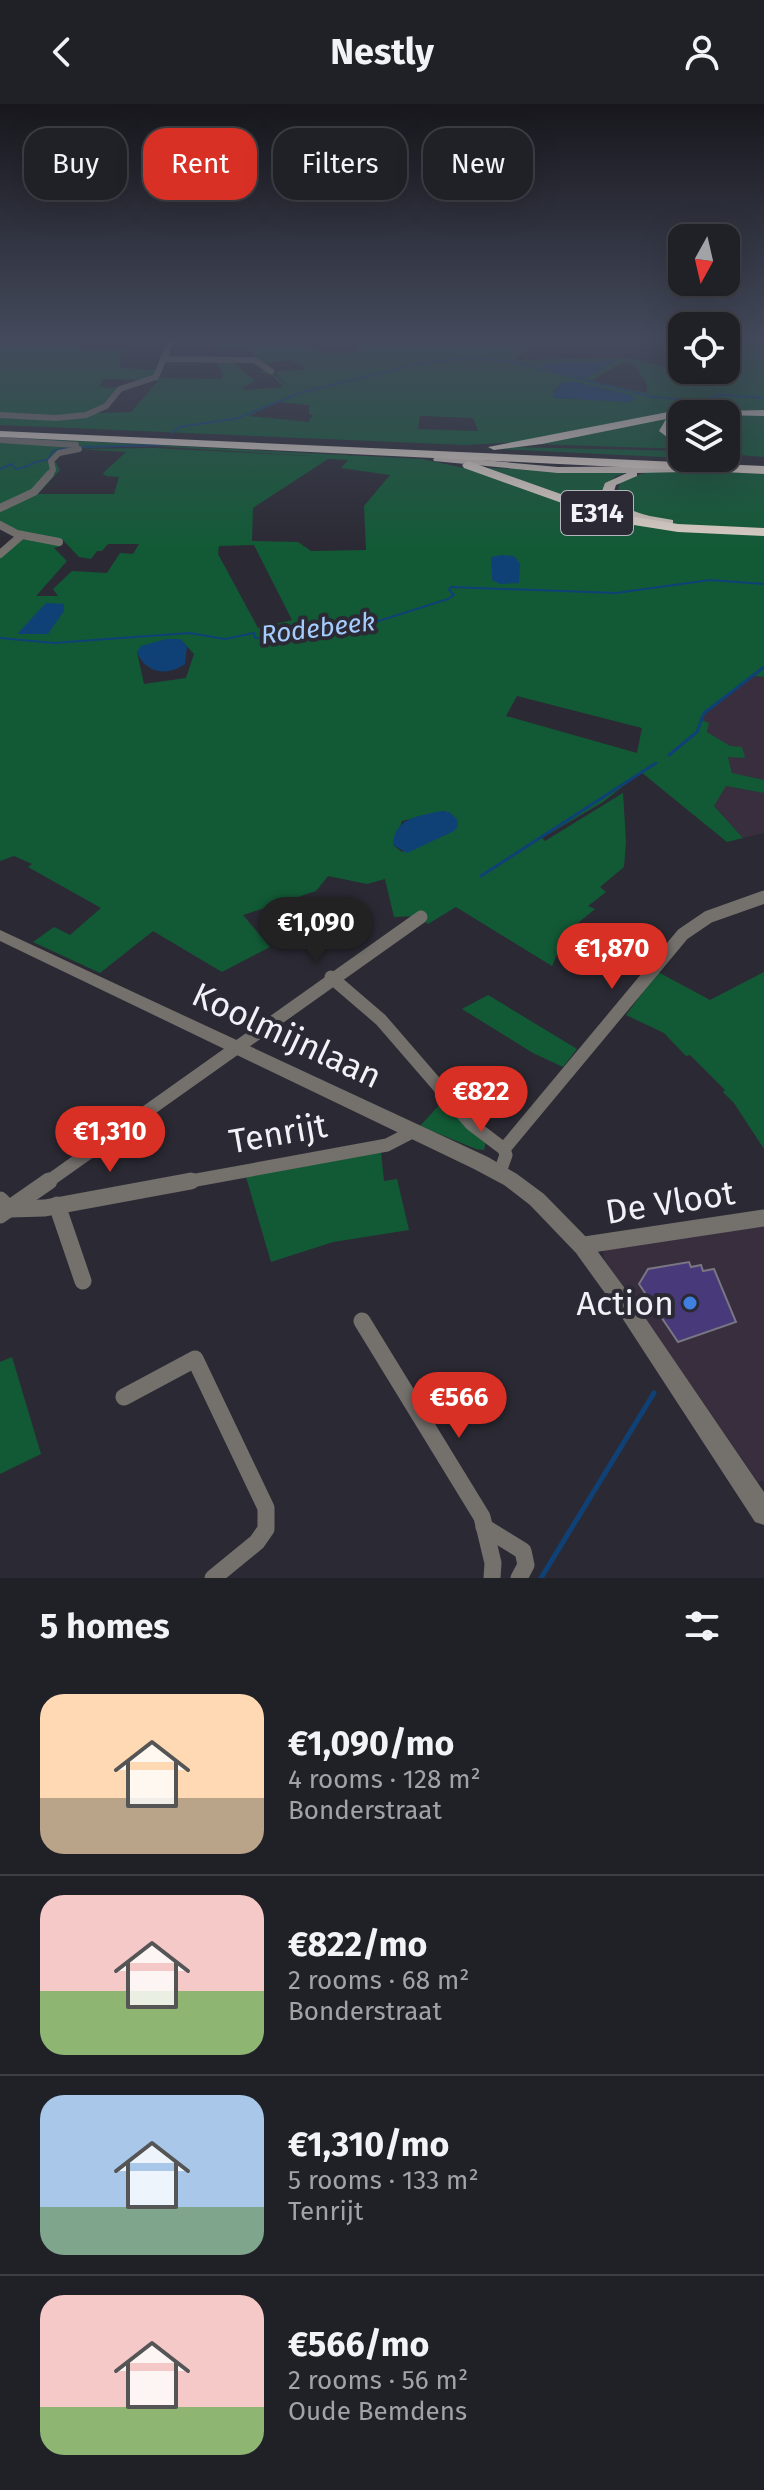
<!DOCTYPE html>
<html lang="en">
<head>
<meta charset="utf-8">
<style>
	body { margin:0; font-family:"Fira Sans",sans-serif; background:#28282f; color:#f1f3f6; height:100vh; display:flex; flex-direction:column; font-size:30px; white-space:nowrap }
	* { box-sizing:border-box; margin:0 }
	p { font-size:26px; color:#a2a3a7 }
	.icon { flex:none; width:44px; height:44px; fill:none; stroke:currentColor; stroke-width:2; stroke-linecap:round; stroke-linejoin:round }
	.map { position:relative; height:1474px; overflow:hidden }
	.details { display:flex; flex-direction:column; background:#202027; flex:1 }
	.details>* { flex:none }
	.banner { position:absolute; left:24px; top:24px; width:716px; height:72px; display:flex; gap:16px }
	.needle { width:52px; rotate:188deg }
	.tools { position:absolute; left:668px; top:120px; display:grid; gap:16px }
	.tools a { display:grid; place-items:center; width:72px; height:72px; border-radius:16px; background:#202027; box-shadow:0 8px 32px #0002,0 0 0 2px #3d3e44; font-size:40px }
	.price { position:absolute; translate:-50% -68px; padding:0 18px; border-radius:28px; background:#d93025; color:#fff; font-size:26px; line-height:52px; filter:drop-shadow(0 2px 4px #0008) }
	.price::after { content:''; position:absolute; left:50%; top:48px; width:24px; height:18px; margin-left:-12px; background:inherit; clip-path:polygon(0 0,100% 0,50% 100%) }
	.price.on { background:#222; color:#fff }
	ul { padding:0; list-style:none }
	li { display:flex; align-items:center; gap:24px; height:200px; padding:0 40px }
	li+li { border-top:2px solid #3d3e44 }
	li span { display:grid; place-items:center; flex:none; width:224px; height:160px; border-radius:24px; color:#555 }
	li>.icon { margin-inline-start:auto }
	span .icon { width:96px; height:96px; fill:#fffc; stroke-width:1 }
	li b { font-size:34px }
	h2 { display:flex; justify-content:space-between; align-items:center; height:96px; padding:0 40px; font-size:34px }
	.tag { padding:0 28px; border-radius:24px; background:#202027; box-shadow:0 8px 32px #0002,0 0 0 2px #3d3e44; font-size:28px; line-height:72px }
	.tag.on { background:#d93025; color:#fff }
	header { display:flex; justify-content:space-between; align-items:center; height:104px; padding:0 40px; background:#202027; font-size:36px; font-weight:700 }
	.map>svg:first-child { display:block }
</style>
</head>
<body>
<header><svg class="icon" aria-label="back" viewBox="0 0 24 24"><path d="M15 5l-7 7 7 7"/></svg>Nestly<svg class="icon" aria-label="person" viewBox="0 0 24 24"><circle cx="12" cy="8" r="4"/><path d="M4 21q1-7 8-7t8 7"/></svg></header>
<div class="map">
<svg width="764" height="1474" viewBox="0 0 764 1474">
	<rect width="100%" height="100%" fill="#2b2a34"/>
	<g fill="#382e3e">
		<polygon points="753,572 764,573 764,676 732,670 728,652 730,642 707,628 709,619 698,615"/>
		<polygon points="725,682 764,689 764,729 743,734 714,702"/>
		<polygon points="764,1120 764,1377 758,1378 604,1155 603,1148 611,1142"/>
	</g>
	<g fill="#125a36" fill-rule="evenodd">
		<polygon points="0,237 80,237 82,246 128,246 121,248 120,264 156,266 156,270 148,276 103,275 100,283 121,284 113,288 110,297 77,312 0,310"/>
		<path d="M218 237H313L322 250 357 247 350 237H543L532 242 515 256 618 254 662 258 636 257 682 266 724 268 726 242 742 241 737 237H764V306L666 309 519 338 466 341 0 321V312L67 315 98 309 131 308 158 277 154 276 160 274 221 275 223 270 215 256H231L255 277 242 284 245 286 283 283 273 272 258 267 268 266 290 284 274 268 307 265 291 256 264 259 245 245H214ZM616 256 586 274 550 266 542 261ZM623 258 635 261 647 281V289L591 277ZM575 278 631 291 633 297 553 294V287L562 279ZM278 298 309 301V310L313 311 308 318 249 312ZM420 312 473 314 478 327 418 325Z"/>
		<polygon points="682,310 663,328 682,345 533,340"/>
		<polygon points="726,310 764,310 764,353 726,350"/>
		<path d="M0 333 422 355 483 368 604 413 764 431V573L753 572 699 615 709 619 707 628 730 642 742 643 745 654 728 653 732 669 764 676V689L726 682 714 702 743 734 727 738 641 668 603 698 542 734 545 737 623 689 626 738 624 763 600 783 606 788 588 802 595 805 567 828 552 862 456 803 428 820 416 812 394 813 385 775 367 780 328 772 316 787 243 811 270 843 222 868 153 827 100 869 33 838 54 823 70 831 101 804 28 763 32 760 14 752 0 757V452L18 435 56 437 61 442 54 444 67 457 36 492H58L53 485 72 467 107 469 120 449 133 450 139 440H108L102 447H97L91 455 79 453 62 435 19 428 0 418V337L75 342 59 348 55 357 60 366 38 390H114L119 373 106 372 103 369 126 348 77 345 154 344 328 353 151 342 84 344 78 340 0 335ZM328 355 348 356 341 364 390 371 364 402 366 446 311 447 298 438 252 437 253 404ZM254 441 292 516 258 524 218 450 219 442ZM180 535 194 550 186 574 144 580 137 548ZM517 592 642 624 637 649 506 612ZM444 707 457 715 402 748 393 741 402 717Z"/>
		<polygon points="514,343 682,347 682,354 480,344"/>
		<polygon points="488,364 626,369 616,372 605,383 627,411 623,413"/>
		<path d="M685 366 764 370V424C716 422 655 428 616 395L620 378 647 368Z"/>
		<polygon points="658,868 710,896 764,868 764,1045 734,999 723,988 725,986 690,951 686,952 664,929 626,911"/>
		<polygon points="488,891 577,945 563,963 533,949 462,905"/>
		<polygon points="444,996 486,1037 484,1046 476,1045 420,1022"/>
		<polygon points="381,1048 384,1077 397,1075 409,1126 333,1138 271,1158 246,1073"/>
		<polygon points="12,1253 41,1350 0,1370 0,1258"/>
	</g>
	<g fill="#0f4176">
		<polygon points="617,256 586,274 550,266 540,260"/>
		<polygon points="573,277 631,291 635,295 629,298 553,294 553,289 561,280"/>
		<polygon points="501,451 514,452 520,460 519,479 500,480 492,476 491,453"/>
		<polygon points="46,499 64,500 64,507 48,530 17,530"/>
		<path d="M166 535H180L187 542 185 560C167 573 145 569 137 548L141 542Z"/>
		<path d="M441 707 449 708 457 715 458 722 454 727 407 749 393 741C394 714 418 712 441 707Z"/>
	</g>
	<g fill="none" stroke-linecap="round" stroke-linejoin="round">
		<g stroke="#0f4176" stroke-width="2">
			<polyline points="510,257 653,293 700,297 720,291 764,294"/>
			<polyline points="299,289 418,260 465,254 509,257"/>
			<polyline points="240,313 298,290"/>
			<polyline points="172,329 179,323 239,314"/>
			<polyline points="80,343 162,341"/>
			<path d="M0 365 12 360 16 365C28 364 36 355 48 356L53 347 72 343"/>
			<polyline points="0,534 54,539 189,529 225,535 254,529 255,534 350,526 448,495 454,491 449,486 451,483 616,489 710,476 764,480"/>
		</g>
		<g stroke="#0f4176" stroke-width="3">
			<polyline points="669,651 697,628 704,609 764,563"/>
			<polyline points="481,772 656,659"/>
		</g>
		<polyline stroke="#0f4176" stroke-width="5" points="541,1474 654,1289"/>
	</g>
	<polygon fill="#483a7a" stroke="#777682" stroke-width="2" points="689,1158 691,1163 701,1161 703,1167 714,1165 736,1218 678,1238 639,1180 648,1165"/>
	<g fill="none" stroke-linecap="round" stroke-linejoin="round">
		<g stroke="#74706c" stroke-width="6">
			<polyline points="163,255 254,256 271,267"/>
			<polyline points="0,311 56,314 86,311 106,302 120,285 156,273 171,237"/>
			<polyline points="0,336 76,341"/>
			<polyline points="48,372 53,366 51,357 59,349 79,345"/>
		</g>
		<g stroke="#74706c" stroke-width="8">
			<polyline points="0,404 34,388 50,370"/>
			<polyline points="0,421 17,430 59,438"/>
			<polyline points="0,450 22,431"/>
		</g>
		<g stroke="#74706c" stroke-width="13">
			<polyline points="331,873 381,916 471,1020 504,1045"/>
			<polyline points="500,1068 506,1051 504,1045 683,830 708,813 764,793"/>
			<polyline points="46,1079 421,813"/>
			<polyline points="180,1079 387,1041 414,1027"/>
		</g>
		<g stroke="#74706c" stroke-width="17">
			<polyline points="0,1096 9,1105 45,1104 191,1077"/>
			<polyline points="57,1101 83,1177"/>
			<polyline points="0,1111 49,1077"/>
			<polyline points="585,1141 764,1114"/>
			<polyline points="362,1217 482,1413 493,1459 492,1474"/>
			<polyline points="124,1293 195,1255 266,1404 266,1425 257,1438 213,1474"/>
			<polyline points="484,1423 523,1447 526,1461 519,1474"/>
		</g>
		<polygon fill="#74706c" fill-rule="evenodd" points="0,826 488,1053 517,1070 544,1090 590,1137 629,1190 764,1388 764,1421 755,1418 615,1203 576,1149 530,1101 504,1081 474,1065 0,837"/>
		<path fill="#ccc2ba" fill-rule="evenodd" d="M438 352 558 363 685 362 690 365 685 368 637 369V372L616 381 614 387C624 411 651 412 673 416V422L669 423C643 419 614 414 602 387L605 379 627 369H558L434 357 433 355Z"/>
		<g fill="#dbd0c6" fill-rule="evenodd">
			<polygon points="764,306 764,312 682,310 682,316 674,319 671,326 682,335 682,344 659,327 666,315 542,340 494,346 488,343 668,308"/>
			<polygon points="0,327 764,362 764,370 0,333"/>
			<polygon points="468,357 617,410 678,420 764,424 764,432 678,428 615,418 464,364 462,361"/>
		</g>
	</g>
	<linearGradient id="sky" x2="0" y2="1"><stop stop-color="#18171d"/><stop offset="0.53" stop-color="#444a5c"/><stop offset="1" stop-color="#444a5c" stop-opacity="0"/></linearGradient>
	<rect width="764" height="444" fill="url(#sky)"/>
	<circle fill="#3f7fe0" stroke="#2b2a34" stroke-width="3" cx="690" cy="1199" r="8"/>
	<g text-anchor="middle" stroke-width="8" stroke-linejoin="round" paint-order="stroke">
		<rect fill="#2b2a34" stroke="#b6b5bc" stroke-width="2" x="561" y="387" width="72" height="44" rx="6"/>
		<g font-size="26" font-weight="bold" fill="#f1f1f7">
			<text x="597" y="418">E314</text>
		</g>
		<g font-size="26" font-style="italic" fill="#a4ccfd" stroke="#2b2a34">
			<text transform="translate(318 524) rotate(-7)" y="9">Rodebeek</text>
		</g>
		<g font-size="34" fill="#f1f1f7" stroke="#2b2a34">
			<text transform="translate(287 931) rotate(25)" y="12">Koolmijnlaan</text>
			<text transform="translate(278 1029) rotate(-10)" y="12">Tenrijt</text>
			<text transform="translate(670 1098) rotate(-9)" y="12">De Vloot</text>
		</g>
		<g font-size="34" fill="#f1f1f7" stroke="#2b2a34" text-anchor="end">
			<text x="674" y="1211">Action</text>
		</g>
	</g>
</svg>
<div class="tools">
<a><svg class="needle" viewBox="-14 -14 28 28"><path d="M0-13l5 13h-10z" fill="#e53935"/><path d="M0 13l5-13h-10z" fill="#a2a3a7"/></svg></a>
<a><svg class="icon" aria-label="locate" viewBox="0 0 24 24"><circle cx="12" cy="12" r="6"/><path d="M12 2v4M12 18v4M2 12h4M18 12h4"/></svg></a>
<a><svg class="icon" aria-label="layers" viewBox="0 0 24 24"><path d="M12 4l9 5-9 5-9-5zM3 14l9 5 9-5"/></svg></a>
</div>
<b class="price on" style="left:316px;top:861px">€1,090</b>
<b class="price" style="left:612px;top:887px">€1,870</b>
<b class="price" style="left:481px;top:1030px">€822</b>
<b class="price" style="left:110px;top:1070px">€1,310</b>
<b class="price" style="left:459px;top:1336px">€566</b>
<div class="banner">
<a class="tag">Buy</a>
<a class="tag on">Rent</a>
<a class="tag">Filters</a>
<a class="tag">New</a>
</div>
</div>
<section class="details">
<h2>5 homes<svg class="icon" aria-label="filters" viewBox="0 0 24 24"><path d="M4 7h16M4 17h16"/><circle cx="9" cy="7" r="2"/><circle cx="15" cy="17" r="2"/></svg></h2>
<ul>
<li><span style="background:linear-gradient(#ffd9b3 65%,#b9a48a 0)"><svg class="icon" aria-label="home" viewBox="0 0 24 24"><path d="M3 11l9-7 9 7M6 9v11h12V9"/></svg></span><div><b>€1,090/mo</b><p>4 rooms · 128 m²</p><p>Bonderstraat</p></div></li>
<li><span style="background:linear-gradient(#f6c9c9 60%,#8fb573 0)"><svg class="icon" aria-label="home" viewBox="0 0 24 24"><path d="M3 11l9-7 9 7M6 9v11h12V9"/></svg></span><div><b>€822/mo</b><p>2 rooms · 68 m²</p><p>Bonderstraat</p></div></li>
<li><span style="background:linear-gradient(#a9c7e8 70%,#7fa58c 0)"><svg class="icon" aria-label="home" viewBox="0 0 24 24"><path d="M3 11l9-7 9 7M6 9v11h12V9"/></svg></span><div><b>€1,310/mo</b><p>5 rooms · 133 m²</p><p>Tenrijt</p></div></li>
<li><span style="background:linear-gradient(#f6c9c9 70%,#8fb573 0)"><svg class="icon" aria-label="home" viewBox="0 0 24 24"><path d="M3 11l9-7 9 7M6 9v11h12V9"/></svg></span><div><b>€566/mo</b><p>2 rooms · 56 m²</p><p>Oude Bemdens</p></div></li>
</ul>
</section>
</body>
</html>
